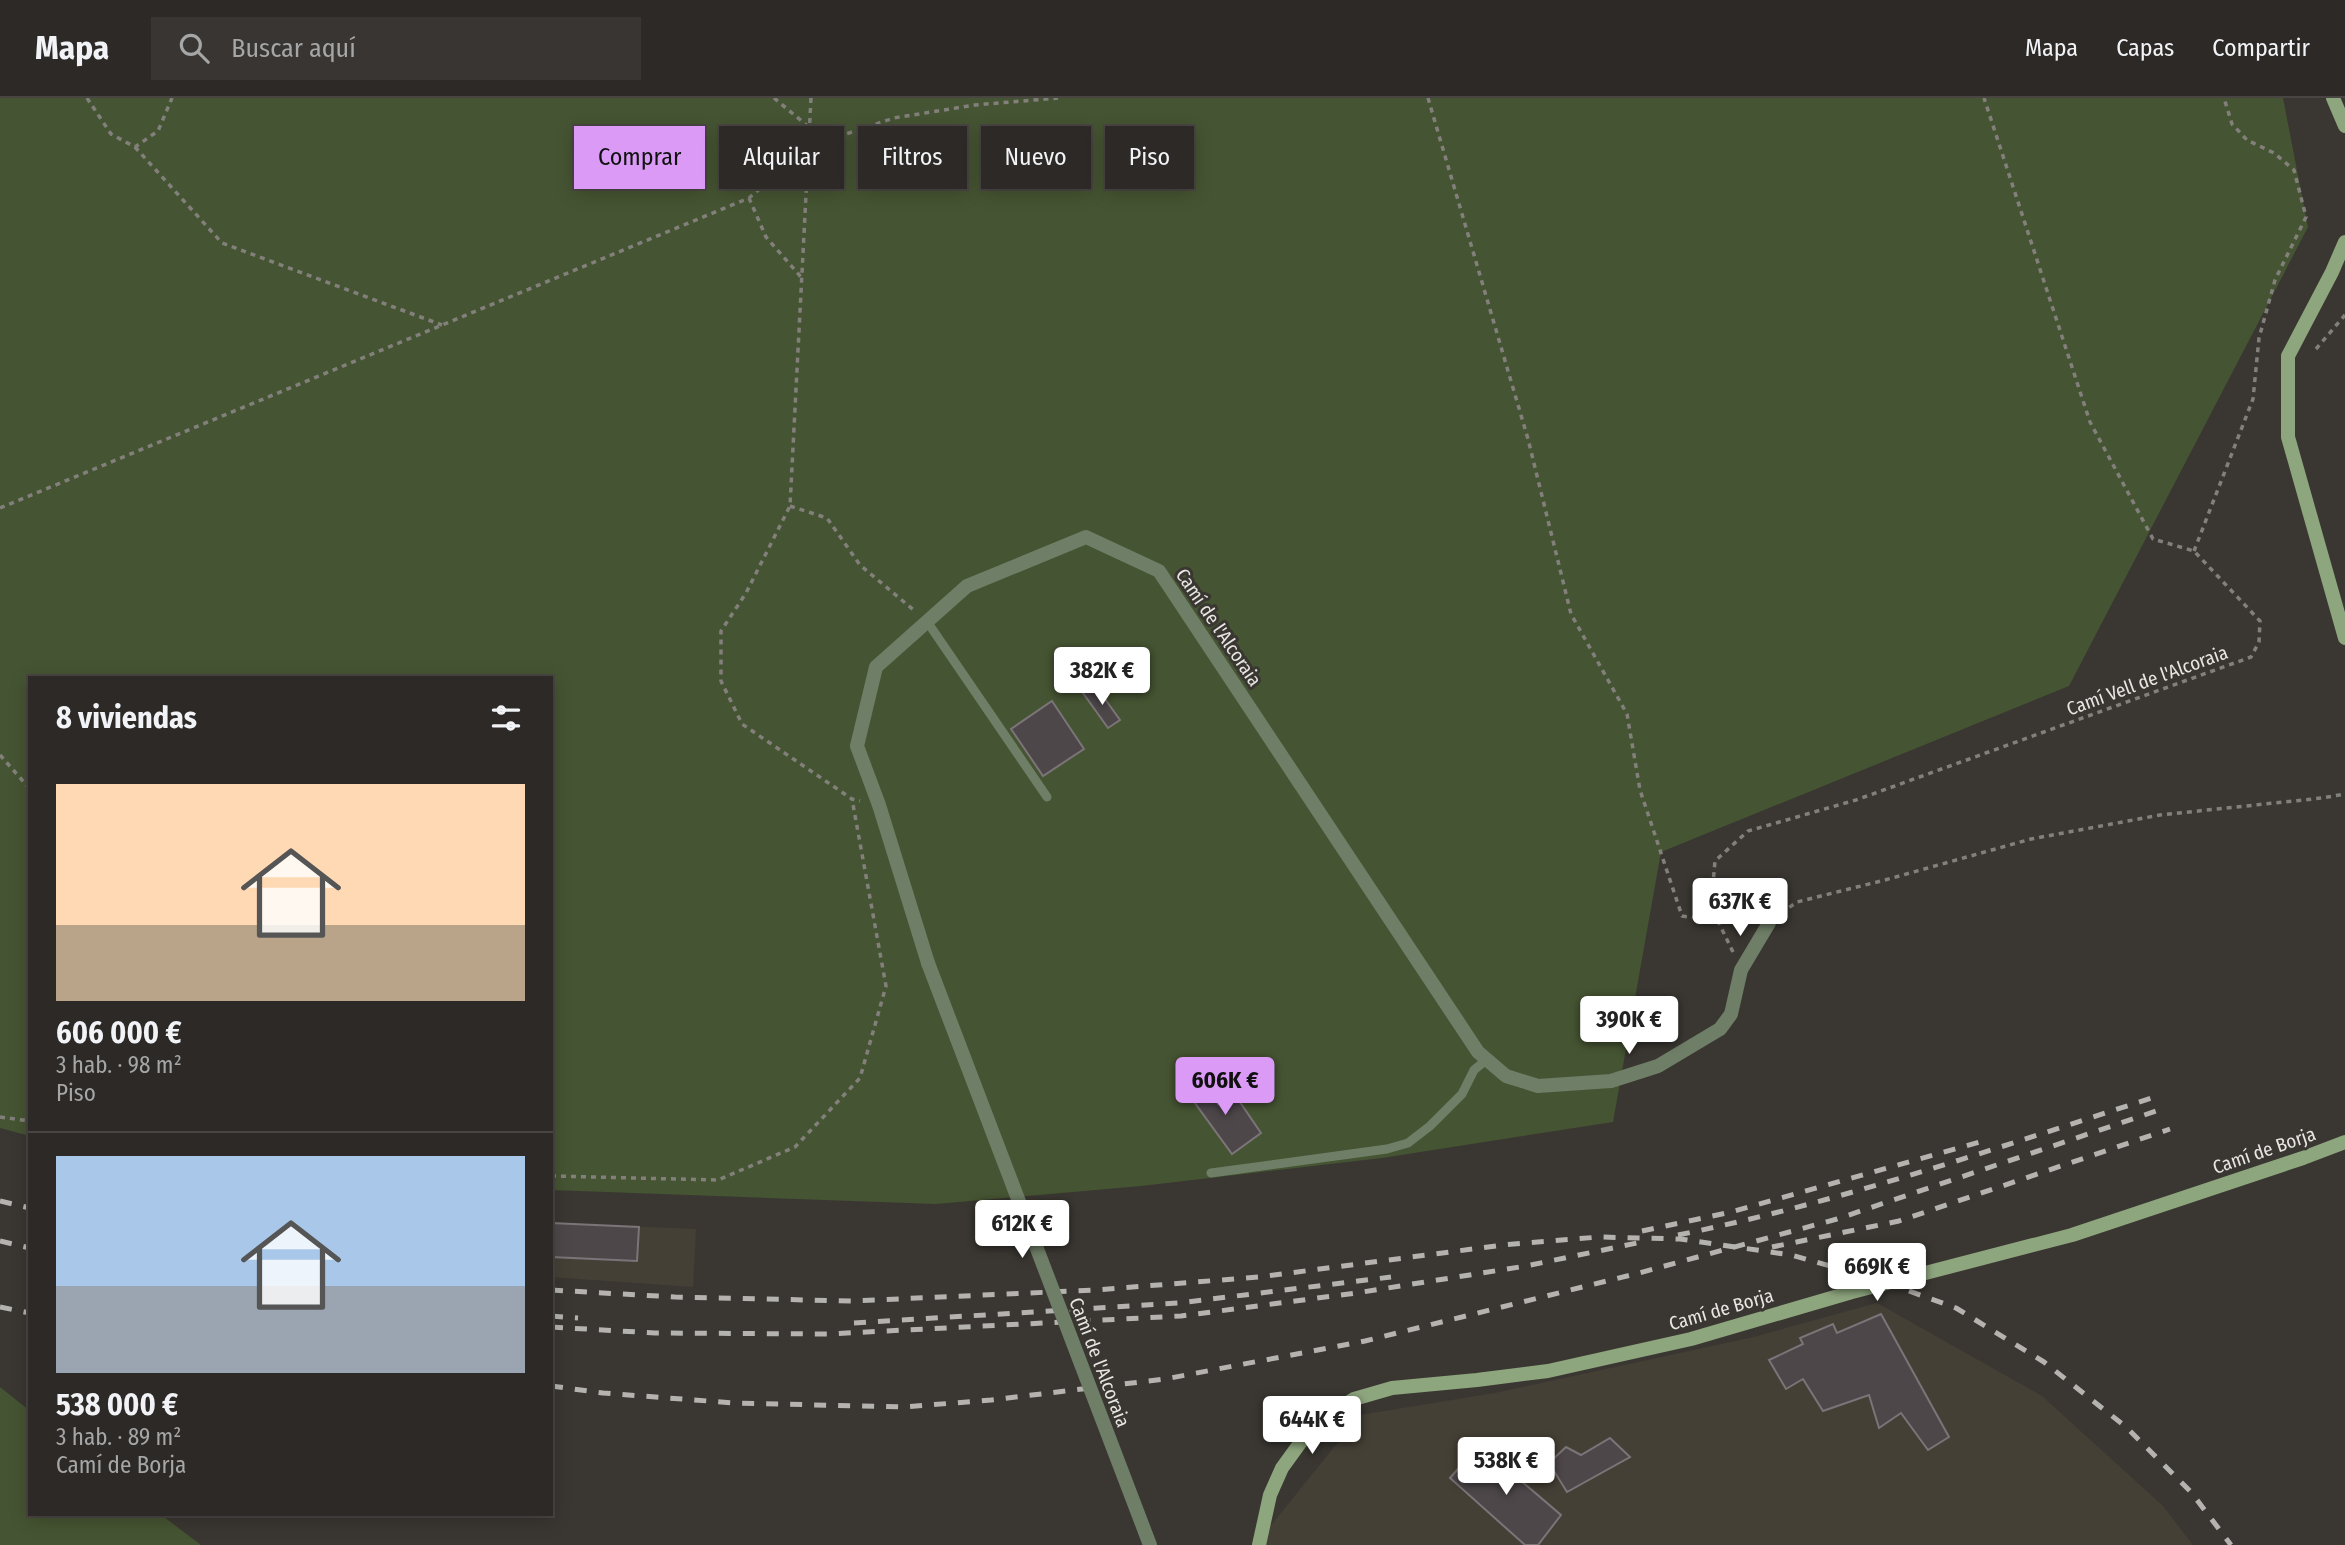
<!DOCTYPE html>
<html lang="es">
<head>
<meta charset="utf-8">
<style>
	body { margin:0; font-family:"Fira Sans Condensed",sans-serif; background:#383532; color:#f1f3f6; height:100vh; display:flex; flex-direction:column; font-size:26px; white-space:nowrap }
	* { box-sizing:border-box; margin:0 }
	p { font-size:23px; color:#a6a6a7 }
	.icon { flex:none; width:38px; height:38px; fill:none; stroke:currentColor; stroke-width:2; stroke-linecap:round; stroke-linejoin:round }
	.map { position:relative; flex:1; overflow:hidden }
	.panel { position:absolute; left:28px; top:578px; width:525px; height:840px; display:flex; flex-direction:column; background:#2c2926; border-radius:0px; box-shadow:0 4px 18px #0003,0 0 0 2px #484543 }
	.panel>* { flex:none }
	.banner { position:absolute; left:574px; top:28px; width:665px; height:63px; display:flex; gap:14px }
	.price { position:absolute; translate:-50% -60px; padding:0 16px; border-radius:7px; background:#fff; color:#222; font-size:23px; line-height:46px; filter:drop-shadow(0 2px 4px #0008) }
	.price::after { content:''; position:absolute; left:50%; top:42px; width:21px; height:16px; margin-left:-10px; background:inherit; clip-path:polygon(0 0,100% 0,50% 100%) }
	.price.on { background:#da9af6; color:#111 }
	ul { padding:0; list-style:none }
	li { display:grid; align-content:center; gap:14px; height:371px; padding:0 28px }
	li+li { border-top:2px solid #484543 }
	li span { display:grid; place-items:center; height:217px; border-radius:0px; color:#555 }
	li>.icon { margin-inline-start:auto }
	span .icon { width:126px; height:126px; fill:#fffc; stroke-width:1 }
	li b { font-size:30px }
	h2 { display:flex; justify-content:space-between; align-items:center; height:84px; padding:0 28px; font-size:30px }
	.chip { padding:0 24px; border-radius:0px; background:#2c2926; box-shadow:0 4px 18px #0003,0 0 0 2px #484543; font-size:24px; line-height:63px }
	.chip.on { background:#da9af6; color:#111 }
	header { display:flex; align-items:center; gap:42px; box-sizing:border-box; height:98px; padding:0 35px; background:#2c2926; border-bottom:2px solid #484543 }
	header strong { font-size:33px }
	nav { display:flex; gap:38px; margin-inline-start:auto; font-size:24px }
	.search { width:490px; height:63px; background:#383532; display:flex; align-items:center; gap:18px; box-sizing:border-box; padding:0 24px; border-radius:0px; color:#a6a6a7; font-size:26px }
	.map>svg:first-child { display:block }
</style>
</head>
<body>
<header>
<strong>Mapa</strong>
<div class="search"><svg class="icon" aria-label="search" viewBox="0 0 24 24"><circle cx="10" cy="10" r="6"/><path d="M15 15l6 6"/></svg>Buscar aquí</div>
<nav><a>Mapa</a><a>Capas</a><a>Compartir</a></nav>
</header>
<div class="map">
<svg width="2345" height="1447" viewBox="0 0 2345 1447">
	<rect width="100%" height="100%" fill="#3a3732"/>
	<g fill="#454036">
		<polygon points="551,1125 696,1131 693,1189 551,1179"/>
		<polygon points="1877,1205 2042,1298 2163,1408 2193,1447 1255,1447 1360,1317 1495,1295 1754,1239"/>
	</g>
	<g fill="#455432">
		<polygon points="0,0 2283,0 2308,129 2069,588 1661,754 1613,1024 1382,1060 1141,1088 936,1106 551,1092 551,579 30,579 30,1038 0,1030"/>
		<polygon points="0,1289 30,1313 30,1416 160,1416 201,1447 0,1447"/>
	</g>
	<g fill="#4d474a" stroke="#7b7478" stroke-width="2">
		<polygon points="1095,587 1120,622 1108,630 1083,595"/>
		<polygon points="1052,603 1084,651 1043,678 1011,631"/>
		<polygon points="1198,981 1218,1006 1233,994 1261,1035 1232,1056 1184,990"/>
		<polygon points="551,1125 639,1129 637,1163 551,1159"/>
		<polygon points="1881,1216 1949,1339 1928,1352 1901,1315 1879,1330 1869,1297 1823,1313 1803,1281 1786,1291 1769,1262 1803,1246 1800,1240 1833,1226 1837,1235"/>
		<polygon points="1610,1340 1630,1359 1567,1394 1549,1365 1566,1349 1581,1357"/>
		<polygon points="1479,1347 1561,1417 1538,1447 1525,1447 1450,1380"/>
	</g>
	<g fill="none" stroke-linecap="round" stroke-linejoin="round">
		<g stroke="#83807c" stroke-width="3.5" stroke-dasharray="5 5" stroke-linecap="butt">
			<polyline points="87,0 111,36 135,49 158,33 172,0"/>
			<polyline points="774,0 810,30"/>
			<polyline points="811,0 790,408 746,495 721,533 721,583 742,626 852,701 860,703"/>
			<polyline points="1428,0 1528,341 1571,516 1627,616 1640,692 1682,818 1718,823"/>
			<polyline points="135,49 222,145 442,227"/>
			<polyline points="749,100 766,139 801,179"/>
			<polyline points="2316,251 2345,217"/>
			<polyline points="790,408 827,420 860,467 916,514"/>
			<polyline points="0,410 749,100 810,48 894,20 975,7 1058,0"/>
			<polyline points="2194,453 2253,301 2259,240 2275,182 2306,119 2294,72 2274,55 2247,42 2232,26 2224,0"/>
			<polyline points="0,657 30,691"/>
			<polyline points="1781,815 1797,804 1885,782 2031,741 2160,717 2322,700 2345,696"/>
			<polyline points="1733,854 1711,809 1715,763 1748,733 1856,702 2251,559 2259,544 2260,523 2194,453 2153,441 2090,324 1984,0"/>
			<polyline points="0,1019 30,1023"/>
			<polyline points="551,1078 718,1082 795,1049 860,980 886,888 852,701"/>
		</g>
		<g stroke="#6f7e66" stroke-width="9">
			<polyline points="926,522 1047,699"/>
			<polyline points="1211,1075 1387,1051 1408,1045 1430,1028 1462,996 1474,972 1485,963"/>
		</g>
		<polyline stroke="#6f7e66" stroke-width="14" points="928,865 879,707 857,648 876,569 967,488 1086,439 1159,473 1478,954 1506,978 1538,988 1611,983 1658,968 1720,931 1731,916 1741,872 1769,825"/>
		<g stroke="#8ea67e" stroke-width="14">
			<polyline points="2333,0 2345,28"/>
			<polyline points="2345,144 2332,174 2288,258 2288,339 2345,540"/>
			<polyline points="1259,1447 1270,1397 1282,1370 1303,1341 1330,1316 1354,1301 1392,1290 1477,1282 1548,1273 1691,1241 1852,1194 2072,1137 2303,1060 2345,1044"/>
		</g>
		<g stroke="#b5b3af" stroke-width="5" stroke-dasharray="12 12" stroke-linecap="butt">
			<polyline points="0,1103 30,1110"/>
			<polyline points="1642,1133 1731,1114 1980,1044"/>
			<path d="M1678 1137C1842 1104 2002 1048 2161 997"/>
			<polyline points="0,1143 30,1150"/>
			<polyline points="1772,1149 1899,1123 2170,1031"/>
			<polyline points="551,1192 675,1199 852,1203 1095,1192 1259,1179 1503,1147 1599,1139 1680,1141 1791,1157 1876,1181 1956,1210 2044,1264 2126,1329 2191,1394 2231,1447"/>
			<polyline points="0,1209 30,1215"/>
			<polyline points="551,1218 578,1220"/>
			<polyline points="854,1225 1179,1205 1391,1179"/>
			<polyline points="551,1229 655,1235 827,1236 1181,1218 1356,1195 1526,1168 1637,1145"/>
			<polyline points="551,1288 603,1295 734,1305 904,1309 991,1302 1165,1281 1365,1243 1639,1175 1837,1121 2165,1010"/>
		</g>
		<polyline stroke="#6f7e66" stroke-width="14" points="928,865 1150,1447"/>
	</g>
	<g text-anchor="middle" stroke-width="6" stroke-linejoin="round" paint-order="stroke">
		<g font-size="19" fill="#e8e6e2" stroke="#3a3732">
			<text transform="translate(1219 529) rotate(56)" y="7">Camí de l'Alcoraia</text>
			<text transform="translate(2147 582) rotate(-20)" y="7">Camí Vell de l'Alcoraia</text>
			<text transform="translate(2264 1052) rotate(-19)" y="7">Camí de Borja</text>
			<text transform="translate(1721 1211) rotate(-16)" y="7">Camí de Borja</text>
			<text transform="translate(1100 1264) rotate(69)" y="7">Camí de l'Alcoraia</text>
		</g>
	</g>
</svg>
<b class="price" style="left:1102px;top:609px">382K €</b>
<b class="price" style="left:1740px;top:840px">637K €</b>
<b class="price" style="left:1629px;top:958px">390K €</b>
<b class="price on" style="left:1225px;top:1019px">606K €</b>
<b class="price" style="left:1022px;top:1162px">612K €</b>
<b class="price" style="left:1877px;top:1205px">669K €</b>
<b class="price" style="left:1312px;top:1358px">644K €</b>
<b class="price" style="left:1506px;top:1399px">538K €</b>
<div class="banner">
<a class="chip on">Comprar</a>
<a class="chip">Alquilar</a>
<a class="chip">Filtros</a>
<a class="chip">Nuevo</a>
<a class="chip">Piso</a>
</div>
<section class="panel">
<h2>8 viviendas<svg class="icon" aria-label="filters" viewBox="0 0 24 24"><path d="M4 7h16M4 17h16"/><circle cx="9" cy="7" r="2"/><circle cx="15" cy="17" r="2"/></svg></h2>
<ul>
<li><span style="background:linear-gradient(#ffd9b3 65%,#b9a48a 0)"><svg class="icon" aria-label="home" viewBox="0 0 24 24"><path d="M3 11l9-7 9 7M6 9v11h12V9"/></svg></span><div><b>606 000 €</b><p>3 hab. · 98 m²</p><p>Piso</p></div></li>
<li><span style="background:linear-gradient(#a9c7e8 60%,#9aa5b1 0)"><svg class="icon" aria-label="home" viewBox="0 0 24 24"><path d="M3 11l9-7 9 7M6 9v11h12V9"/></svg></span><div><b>538 000 €</b><p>3 hab. · 89 m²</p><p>Camí de Borja</p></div></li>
</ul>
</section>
</div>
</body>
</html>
